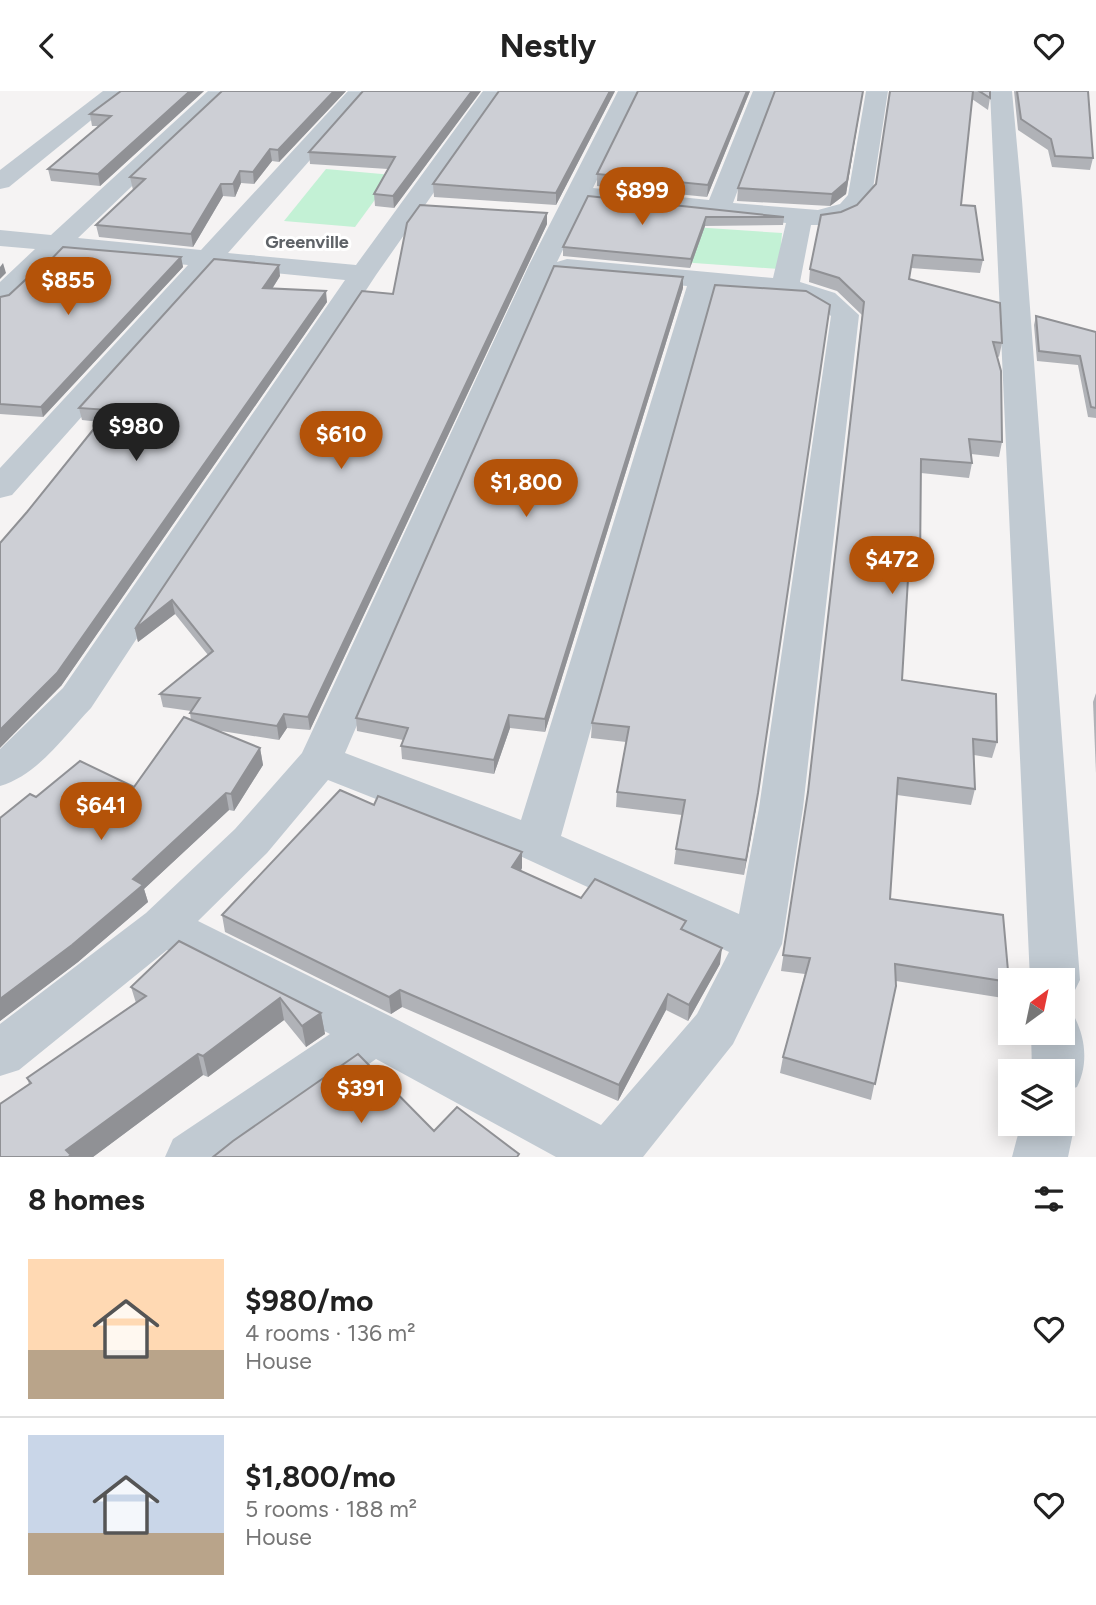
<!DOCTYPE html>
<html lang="en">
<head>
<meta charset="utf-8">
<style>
	body { margin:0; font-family:Figtree,sans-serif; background:#f2f2f2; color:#222; height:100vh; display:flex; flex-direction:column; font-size:26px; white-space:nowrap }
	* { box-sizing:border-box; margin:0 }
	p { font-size:23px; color:#767676 }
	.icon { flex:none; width:38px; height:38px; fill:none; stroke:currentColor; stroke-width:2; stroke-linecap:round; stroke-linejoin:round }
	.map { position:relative; height:1066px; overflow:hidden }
	.drawer { display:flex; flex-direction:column; background:#fff; flex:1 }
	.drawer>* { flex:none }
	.needle { width:46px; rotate:33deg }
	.controls { position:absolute; left:998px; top:877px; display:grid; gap:14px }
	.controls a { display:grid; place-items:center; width:77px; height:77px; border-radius:0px; background:#fff; box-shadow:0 4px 18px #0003; font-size:35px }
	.price { position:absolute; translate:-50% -60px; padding:0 16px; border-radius:24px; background:#b45309; color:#fff; font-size:23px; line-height:46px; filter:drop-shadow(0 2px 4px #0008) }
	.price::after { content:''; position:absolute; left:50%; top:42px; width:21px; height:16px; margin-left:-10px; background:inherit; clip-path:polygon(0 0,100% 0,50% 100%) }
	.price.on { background:#222; color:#fff }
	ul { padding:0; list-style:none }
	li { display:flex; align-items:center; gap:21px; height:175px; padding:0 28px }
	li+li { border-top:2px solid #e0e0e0 }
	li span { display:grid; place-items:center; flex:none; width:196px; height:140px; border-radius:0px; color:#555 }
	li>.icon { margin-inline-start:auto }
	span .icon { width:84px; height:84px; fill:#fffc; stroke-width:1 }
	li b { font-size:30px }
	h2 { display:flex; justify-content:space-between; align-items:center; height:84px; padding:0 28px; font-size:30px }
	header { display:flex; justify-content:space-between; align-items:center; height:91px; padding:0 28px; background:#fff; font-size:32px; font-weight:700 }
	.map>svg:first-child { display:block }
</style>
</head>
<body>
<header><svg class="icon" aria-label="back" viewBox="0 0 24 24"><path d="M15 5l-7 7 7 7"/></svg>Nestly<svg class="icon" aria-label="heart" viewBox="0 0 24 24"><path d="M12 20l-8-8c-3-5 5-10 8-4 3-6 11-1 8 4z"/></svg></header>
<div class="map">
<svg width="1096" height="1066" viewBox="0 0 1096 1066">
	<rect width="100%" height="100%" fill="#f5f3f3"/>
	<g fill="#c3f1d5">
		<polygon points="326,78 393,84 355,136 284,130"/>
		<polygon points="633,132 782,142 779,178 624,167"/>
	</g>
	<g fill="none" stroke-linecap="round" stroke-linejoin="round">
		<g fill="#c1cad2" fill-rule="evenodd">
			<polygon points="103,0 127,0 9,96 0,98 0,79"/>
			<path d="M208 0H231L78 147 201 159 348 0H371L228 162 356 174 483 0H505L376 184 91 617C65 644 38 684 0 695V658L63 597 345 189 215 176 12 404 0 407V377L188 174 63 161 10 212 0 214V191L35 158 0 155V139L51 144Z"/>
			<path d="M618 0H640L593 97 709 109 753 0H775L733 112 818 119 840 113 848 104 866 0H888L872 104C858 128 839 135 811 134L800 191 835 202 859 224 803 717 782 853 733 953 643 1066H556L376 968 238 1066H165L173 1048 330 943 167 859 19 979 0 985V933L146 822 235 738 302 662 529 174ZM586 111 786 132 773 187 567 168 557 171ZM554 177 557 182 567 184 687 195 521 729 345 662ZM714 198C752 201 800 198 831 225L759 717 739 823 561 745ZM328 689 520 765 729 861 697 923 601 1034 392 926 198 830 267 762Z"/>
			<polygon points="990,0 1012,0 1022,109 1080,889 1073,903 1062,907 1062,889 1030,889"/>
			<path d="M1062 922 1075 927C1086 949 1088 974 1077 996L1062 1001V980H1032L1031 942H1062Z"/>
			<polygon points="1062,1013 1067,1015 1075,1032 1068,1066 1012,1066 1021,1032 1062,1032"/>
		</g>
	</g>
	<g fill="#b0b2b7">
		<polygon points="121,0 204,0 100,95 51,90 48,78 99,35 92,35 90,23"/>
		<polygon points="222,0 346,0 279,71 272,70 254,93 241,92 235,106 223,105 193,156 99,146 96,134 133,99 130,86"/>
		<polygon points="363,0 481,0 394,117 375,115 374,103 388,78 310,73 309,61"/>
		<polygon points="615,0 556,114 434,106 433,93"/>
		<polygon points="750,0 707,106 597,95 597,83"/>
		<polygon points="863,0 846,103 830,115 737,110 738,97"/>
		<polygon points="890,0 990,0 990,7 988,19 972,8 961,114 983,169 980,182 911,177 909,188 1002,252 999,266 997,265 1002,351 999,366 971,363 972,372 969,387 921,382 920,473 917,488 908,487 902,589 997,651 992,667 974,664 975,698 971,714 897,704 890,808 1009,891 1003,907 896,890 871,1009 780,982 783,966 805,883 781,880 806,717 862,224 837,200 809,191 810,178 841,121 857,114 876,93"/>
		<polygon points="1014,0 1088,0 1093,67 1090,79 1052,76 1048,59 1018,39"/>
		<polygon points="588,105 784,126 783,134 705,135 690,177 563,165 563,156"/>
		<polygon points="547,133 310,639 287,637 279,649 215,639 260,657 263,674 234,720 229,719 144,798 148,811 78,871 0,930 0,727 36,706 134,696 191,629 190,622 191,620 163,616 160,603 208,564 175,523 138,551 135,538 393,203"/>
		<polygon points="181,166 183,176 43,326 0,323 0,206 9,204 42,178"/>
		<polygon points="280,185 272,198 327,211 61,595 27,421 100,331 82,329 79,317"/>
		<polygon points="715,194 756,717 744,784 674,773 676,758 682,724 616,716 617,701 626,651 591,647 592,632"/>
		<polygon points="683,197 545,641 510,637 494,683 402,668 401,655 403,649 357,640 356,627"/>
		<polygon points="1036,225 1096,241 1096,327 1088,326 1078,274 1037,270 1034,234"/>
		<polygon points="1096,602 1096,682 1093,611"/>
		<polygon points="374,714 522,761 522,777 521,780 581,807 685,840 720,873 688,930 666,919 618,1010 402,916 391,923 225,841 222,824"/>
		<polygon points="179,850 321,922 325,943 306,956 284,929 208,986 203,984 93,1066 0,1066 29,993 27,987 136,912 131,896"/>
	</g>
	<g fill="#909195">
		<polygon points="190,0 204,0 100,95 98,83"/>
		<polygon points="334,0 346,0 279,71 278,59"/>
		<polygon points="472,0 481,0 394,117 393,105"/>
		<polygon points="610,0 615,0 556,114 556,102"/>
		<polygon points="747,0 750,0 707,106 708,94"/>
		<polygon points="863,0 846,103 830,115 832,103"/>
		<polygon points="270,58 272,70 254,93 253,81"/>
		<polygon points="240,80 241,92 235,106 233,93"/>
		<polygon points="221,93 223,105 193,156 191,143"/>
		<polygon points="547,122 547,133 310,639 308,626"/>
		<polygon points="706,126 705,135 690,177 691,168"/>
		<polygon points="181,166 183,176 43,326 41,316"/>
		<polygon points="3,172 6,182 0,188 0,176"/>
		<polygon points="279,174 280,185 265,209 263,197"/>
		<polygon points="683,186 683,197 545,641 545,628"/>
		<polygon points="326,200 327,211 61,595 0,657 0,639"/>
		<polygon points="830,214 756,717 744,784 746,769"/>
		<polygon points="172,509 175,523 138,551 135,538"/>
		<polygon points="284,623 287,637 279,649 277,635"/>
		<polygon points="509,624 510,637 494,683 494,669"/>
		<polygon points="260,657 263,674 234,720 231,703"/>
		<polygon points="226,702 229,719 144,798 148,811 78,871 0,930 0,908"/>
		<polygon points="522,761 522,777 512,792 512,776"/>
		<polygon points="722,857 720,873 688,930 689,914"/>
		<polygon points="400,899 402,916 391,923 389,906"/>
		<polygon points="668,903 666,919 618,1010 619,994"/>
		<polygon points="280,907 284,929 208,986 203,965"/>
		<polygon points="321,922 325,943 306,956 302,935"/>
		<polygon points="198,963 203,984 93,1066 68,1066 66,1059"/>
	</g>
	<g fill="#cdcfd5" stroke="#909195" stroke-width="2">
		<polygon points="121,0 190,0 98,83 48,78 111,25 90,23"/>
		<polygon points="222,0 334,0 278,59 270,58 253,81 240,80 233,93 221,93 191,143 96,134 145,88 130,86"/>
		<polygon points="363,0 472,0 393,105 374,103 395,66 309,61"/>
		<polygon points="499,0 610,0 556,102 433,93"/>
		<polygon points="638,0 747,0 708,94 597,83"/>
		<polygon points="775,0 863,0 847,90 832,103 738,97"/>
		<polygon points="890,0 973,0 961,114 975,115 983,169 913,164 909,188 1000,212 1002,252 993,251 1001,280 1002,351 969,348 972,372 921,368 920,473 909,471 902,589 996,603 997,651 973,648 975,698 898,687 890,808 1003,824 1009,891 895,873 896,895 875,993 783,966 810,867 783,864 808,701 864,211 839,187 810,178 821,124 841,121 857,114 876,93"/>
		<polygon points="979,0 990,0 990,7"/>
		<polygon points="1017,0 1088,0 1093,67 1055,65 1051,48 1021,28"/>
		<polygon points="588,105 784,126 706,126 691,168 563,156"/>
		<polygon points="420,114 547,122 308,626 284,623 277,635 190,622 200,607 160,603 213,560 172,509 135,538 362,200 393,203 407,132"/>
		<polygon points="63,156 181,166 41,316 0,313 0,206 9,204 37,178 42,178"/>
		<polygon points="214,168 279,174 263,197 326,200 57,582 0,639 0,452 27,421 109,319 79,317"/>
		<polygon points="554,175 683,186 545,628 509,624 494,669 401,655 408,637 356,627"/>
		<polygon points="715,194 806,200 830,214 758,702 746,769 676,758 685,709 617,701 629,636 592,632"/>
		<polygon points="1036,225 1096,241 1096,317 1091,316 1080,265 1039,260"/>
		<polygon points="184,626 260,657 231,703 226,702 133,788 143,794 72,854 0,908 0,727 30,703 36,706 80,670 134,696"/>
		<polygon points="340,699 374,714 378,705 522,761 512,776 581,807 595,788 686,830 681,838 722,857 689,914 668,903 619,994 400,899 389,906 222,824"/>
		<polygon points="179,850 321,922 302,935 280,907 203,965 198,963 66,1059 71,1064 68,1066 0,1066 0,1013 31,992 27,987 146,905 131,896"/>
		<polygon points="358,963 434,1040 457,1016 519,1063 517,1066 213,1066 233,1050"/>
	</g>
	<g text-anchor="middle" stroke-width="6" stroke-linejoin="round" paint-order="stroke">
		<g font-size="18" font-weight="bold" fill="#5f6368" stroke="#fff">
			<text x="307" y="157">Greenville</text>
		</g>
	</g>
</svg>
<div class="controls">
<a><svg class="needle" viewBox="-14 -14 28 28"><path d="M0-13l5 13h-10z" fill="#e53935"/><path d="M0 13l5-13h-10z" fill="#767676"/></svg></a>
<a><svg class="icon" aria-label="layers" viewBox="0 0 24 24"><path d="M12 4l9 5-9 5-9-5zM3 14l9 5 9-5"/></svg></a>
</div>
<b class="price" style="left:642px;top:136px">$899</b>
<b class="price" style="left:68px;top:226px">$855</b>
<b class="price on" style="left:136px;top:372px">$980</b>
<b class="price" style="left:341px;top:380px">$610</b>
<b class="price" style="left:526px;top:428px">$1,800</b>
<b class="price" style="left:892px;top:505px">$472</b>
<b class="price" style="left:101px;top:751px">$641</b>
<b class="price" style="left:361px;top:1034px">$391</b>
</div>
<section class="drawer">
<h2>8 homes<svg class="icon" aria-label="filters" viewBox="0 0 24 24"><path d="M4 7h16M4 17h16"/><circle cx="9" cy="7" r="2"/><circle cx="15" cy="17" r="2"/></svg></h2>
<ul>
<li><span style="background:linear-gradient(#ffd9b3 65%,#b9a48a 0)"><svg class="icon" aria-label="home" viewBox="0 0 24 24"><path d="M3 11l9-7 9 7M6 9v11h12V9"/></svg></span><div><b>$980/mo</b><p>4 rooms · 136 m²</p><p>House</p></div><svg class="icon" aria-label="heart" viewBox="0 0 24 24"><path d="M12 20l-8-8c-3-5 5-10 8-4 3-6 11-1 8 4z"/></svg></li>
<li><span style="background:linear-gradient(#c9d6e8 70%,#b9a48a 0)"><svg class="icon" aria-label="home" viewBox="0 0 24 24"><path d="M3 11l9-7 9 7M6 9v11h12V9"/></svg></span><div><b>$1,800/mo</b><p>5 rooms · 188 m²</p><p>House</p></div><svg class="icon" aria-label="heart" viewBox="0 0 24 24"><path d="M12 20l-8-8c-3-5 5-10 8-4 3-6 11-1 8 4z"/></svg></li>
</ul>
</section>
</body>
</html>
